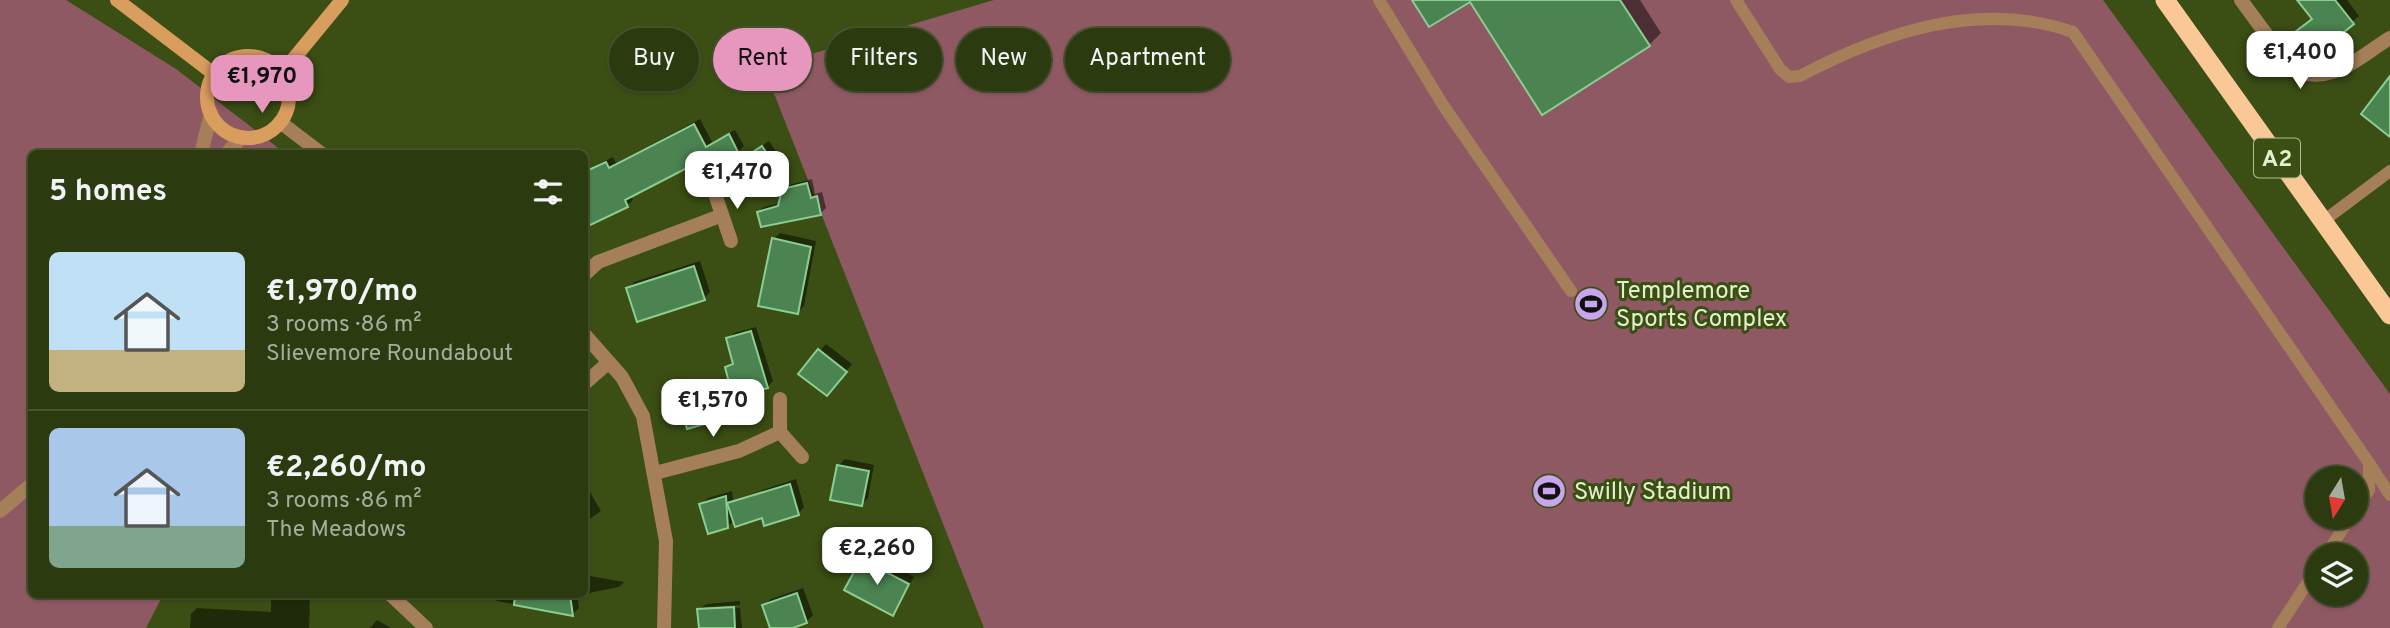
<!DOCTYPE html>
<html lang="en">
<head>
<meta charset="utf-8">
<style>
	body { margin:0; font-family:Overpass,sans-serif; background:#38461d; color:#f1f3f6; height:100vh; display:flex; flex-direction:column; font-size:26px; white-space:nowrap }
	* { box-sizing:border-box; margin:0 }
	p { font-size:23px; color:#a6ad9e }
	.icon { flex:none; width:38px; height:38px; fill:none; stroke:currentColor; stroke-width:2; stroke-linecap:round; stroke-linejoin:round }
	.map { position:relative; flex:1; overflow:hidden }
	.details { position:absolute; left:28px; top:150px; width:560px; height:448px; display:flex; flex-direction:column; background:#2c3b0f; border-radius:10px; box-shadow:0 2px 5px #0004,0 0 0 2px #48552f }
	.details>* { flex:none }
	.banner { position:absolute; left:609px; top:28px; width:665px; height:63px; display:flex; gap:14px }
	.needle { width:46px; rotate:191deg }
	.tools { position:absolute; left:2305px; top:466px; display:grid; gap:14px }
	.tools a { display:grid; place-items:center; width:63px; height:63px; border-radius:50%; background:#2c3b0f; box-shadow:0 2px 5px #0004,0 0 0 2px #48552f; font-size:35px }
	.price { position:absolute; translate:-50% -60px; padding:0 16px; border-radius:14px; background:#fff; color:#222; font-size:23px; line-height:46px; filter:drop-shadow(0 2px 4px #0008) }
	.price::after { content:''; position:absolute; left:50%; top:42px; width:21px; height:16px; margin-left:-10px; background:inherit; clip-path:polygon(0 0,100% 0,50% 100%) }
	.price.on { background:#e797bd; color:#111 }
	ul { padding:0; list-style:none }
	li { display:flex; align-items:center; gap:21px; height:175px; padding:0 21px }
	li+li { border-top:2px solid #48552f }
	li span { display:grid; place-items:center; flex:none; width:196px; height:140px; border-radius:10px; color:#555 }
	li>.icon { margin-inline-start:auto }
	span .icon { width:84px; height:84px; fill:#fffc; stroke-width:1 }
	li b { font-size:30px }
	h2 { display:flex; justify-content:space-between; align-items:center; height:84px; padding:0 21px; font-size:30px }
	.tag { padding:0 24px; border-radius:32px; background:#2c3b0f; box-shadow:0 2px 5px #0004,0 0 0 2px #48552f; font-size:24px; line-height:63px }
	.tag.on { background:#e797bd; color:#111 }
	.map>svg:first-child { display:block }
</style>
</head>
<body>
<div class="map">
<svg width="2390" height="628" viewBox="0 0 2390 628">
	<rect width="100%" height="100%" fill="#3b4f14"/>
	<g fill="#8f5964" fill-rule="evenodd">
		<polygon points="0,0 66,0 176,69 286,154 32,154 32,595 163,595 146,628 0,628"/>
		<path d="M994 0H2103L2390 394V628H984L764 68ZM2317 478H2356V516H2317ZM2317 555H2356V593H2317Z"/>
	</g>
	<g fill="#0007">
		<polygon points="1471,0 1640,0 1661,33 1649,45"/>
		<polygon points="2301,0 2347,0 2359,16 2313,54 2314,18"/>
		<polygon points="700,119 712,142 735,130 744,146 738,152 711,153 631,195 633,200 627,206 584,228 584,171 613,157 616,163"/>
		<polygon points="769,141 787,169 781,175 734,166"/>
		<polygon points="812,179 815,194 822,192 826,208 821,213 759,212 764,207 781,203 783,190 789,185"/>
		<polygon points="780,233 816,241 804,306 798,312 774,239"/>
		<polygon points="700,261 710,292 704,298 628,289 634,282"/>
		<polygon points="756,327 773,381 768,386 727,367 734,361 728,338 734,333"/>
		<polygon points="826,344 852,364 833,388 801,373"/>
		<polygon points="720,383 728,411 721,418 680,399 687,392"/>
		<polygon points="845,459 874,465 868,498 861,505 839,465"/>
		<polygon points="796,479 804,507 798,514 734,520 727,527 701,504 708,498 732,491 733,500"/>
		<polygon points="584,482 601,511 584,523"/>
		<polygon points="869,553 914,577 892,614 847,590"/>
		<polygon points="584,575 624,582 619,587 584,594"/>
		<polygon points="803,588 813,615 806,622 788,628 772,628 764,605 771,599"/>
		<polygon points="271,595 310,595 309,628 190,628 191,614 197,608 271,612"/>
		<polygon points="497,595 581,595 577,596 579,608 573,614 496,601"/>
		<polygon points="740,601 740,605 704,607 704,611 740,608 742,628 700,628 699,610 706,604"/>
		<polygon points="377,620 391,628 370,628"/>
	</g>
	<g fill="#4b8351" stroke="#8bce91" stroke-width="2">
		<polygon points="1412,0 1620,0 1650,46 1542,115 1470,2 1429,27"/>
		<polygon points="2297,0 2335,0 2354,24 2313,57 2307,49 2296,57 2283,41 2312,19"/>
		<polygon points="2390,76 2390,137 2361,114"/>
		<polygon points="694,124 706,147 729,134 739,154 717,167 710,156 625,200 628,207 584,228 584,172 606,162 609,168"/>
		<polygon points="762,146 782,176 752,196 732,166"/>
		<polygon points="807,183 811,198 817,196 821,215 761,227 757,212 778,206 782,189"/>
		<polygon points="772,238 811,247 798,314 758,306"/>
		<polygon points="694,266 705,300 637,322 626,288"/>
		<polygon points="751,331 768,388 733,398 725,367 733,364 726,338"/>
		<polygon points="818,349 847,372 827,396 798,374"/>
		<polygon points="714,388 722,419 687,429 679,398"/>
		<polygon points="837,465 869,471 862,506 830,500"/>
		<polygon points="790,484 799,515 764,526 762,518 735,527 727,503"/>
		<polygon points="726,496 728,528 708,534 699,504"/>
		<polygon points="861,559 909,584 893,616 844,590"/>
		<polygon points="797,593 807,623 793,628 770,628 762,605"/>
		<polygon points="515,595 570,595 573,616 514,605"/>
		<polygon points="734,607 735,628 699,628 697,609"/>
	</g>
	<g fill="none" stroke-linecap="round" stroke-linejoin="round">
		<g stroke="#a57f59" stroke-width="12">
			<polyline points="1379,0 1443,105 1571,291"/>
			<path d="M1736 0 1780 69 1789 77 1800 76C1885 31 1981 0 2073 32L2369 463V490L2356 510"/>
			<polyline points="2322,222 2390,171"/>
			<polyline points="2369,463 2390,495"/>
			<polyline points="2326,555 2351,516"/>
			<polyline points="2278,628 2317,568"/>
		</g>
		<g stroke="#a57f59" stroke-width="14">
			<path d="M2241 0 2291 68C2328 89 2359 57 2390 38"/>
			<polyline points="280,122 322,154"/>
			<polyline points="201,154 211,113"/>
			<polyline points="226,154 242,137"/>
			<polyline points="714,191 731,241"/>
			<polyline points="584,275 598,262 720,216"/>
			<polyline points="584,334 622,377 643,416 666,541 664,628"/>
			<polyline points="584,384 609,362"/>
			<polyline points="780,399 780,432 802,457"/>
			<polyline points="655,473 739,451 780,432"/>
			<polyline points="0,511 32,484"/>
			<polyline points="391,595 426,628"/>
		</g>
		<g stroke="#d99d5e" stroke-width="14">
			<polyline points="117,0 214,74"/>
			<circle cx="248" cy="97" r="41"/>
			<polyline points="282,73 342,0"/>
		</g>
		<polyline stroke="#f9c896" stroke-width="19" points="2165,0 2390,315"/>
	</g>
	<defs>
		<g id="stadium-disc" transform="scale(1.75)"><circle r="9.5" fill="#c9a5ee" stroke="#3b4f14"/><path d="M0-5a6.5 5 0 1 0 0 10a6.5 5 0 1 0 0-10ZM-3.5-1.8h7v3.6h-7Z" fill="#111"/></g>
	</defs>
	<g fill-rule="evenodd">
		<use href="#stadium-disc" x="1591" y="304"/>
		<use href="#stadium-disc" x="1549" y="491"/>
	</g>
	<g text-anchor="middle" stroke-width="6" stroke-linejoin="round" paint-order="stroke">
		<rect fill="#3b4f14" stroke="#afc194" stroke-width="2" x="2254" y="138.5" width="46" height="39" rx="5"/>
		<g font-size="23" font-weight="bold" fill="#e1f2cb">
			<text x="2277" y="166">A2</text>
		</g>
		<g font-size="24" fill="#e1f2cb" stroke="#3b4f14" text-anchor="start">
			<text x="1616" y="298">Templemore<tspan x="1616" dy="28">Sports Complex</tspan></text>
			<text x="1574" y="499">Swilly Stadium</text>
		</g>
	</g>
</svg>
<div class="tools">
<a><svg class="needle" viewBox="-14 -14 28 28"><path d="M0-13l5 13h-10z" fill="#e53935"/><path d="M0 13l5-13h-10z" fill="#a6ad9e"/></svg></a>
<a><svg class="icon" aria-label="layers" viewBox="0 0 24 24"><path d="M12 4l9 5-9 5-9-5zM3 14l9 5 9-5"/></svg></a>
</div>
<b class="price" style="left:2300px;top:91px">€1,400</b>
<b class="price on" style="left:262px;top:115px">€1,970</b>
<b class="price" style="left:737px;top:211px">€1,470</b>
<b class="price" style="left:713px;top:439px">€1,570</b>
<b class="price" style="left:877px;top:587px">€2,260</b>
<div class="banner">
<a class="tag">Buy</a>
<a class="tag on">Rent</a>
<a class="tag">Filters</a>
<a class="tag">New</a>
<a class="tag">Apartment</a>
</div>
<section class="details">
<h2>5 homes<svg class="icon" aria-label="filters" viewBox="0 0 24 24"><path d="M4 7h16M4 17h16"/><circle cx="9" cy="7" r="2"/><circle cx="15" cy="17" r="2"/></svg></h2>
<ul>
<li><span style="background:linear-gradient(#bfe0f5 70%,#c2b280 0)"><svg class="icon" aria-label="home" viewBox="0 0 24 24"><path d="M3 11l9-7 9 7M6 9v11h12V9"/></svg></span><div><b>€1,970/mo</b><p>3 rooms · 86 m²</p><p>Slievemore Roundabout</p></div></li>
<li><span style="background:linear-gradient(#a9c7e8 70%,#7fa58c 0)"><svg class="icon" aria-label="home" viewBox="0 0 24 24"><path d="M3 11l9-7 9 7M6 9v11h12V9"/></svg></span><div><b>€2,260/mo</b><p>3 rooms · 86 m²</p><p>The Meadows</p></div></li>
</ul>
</section>
</div>
</body>
</html>
